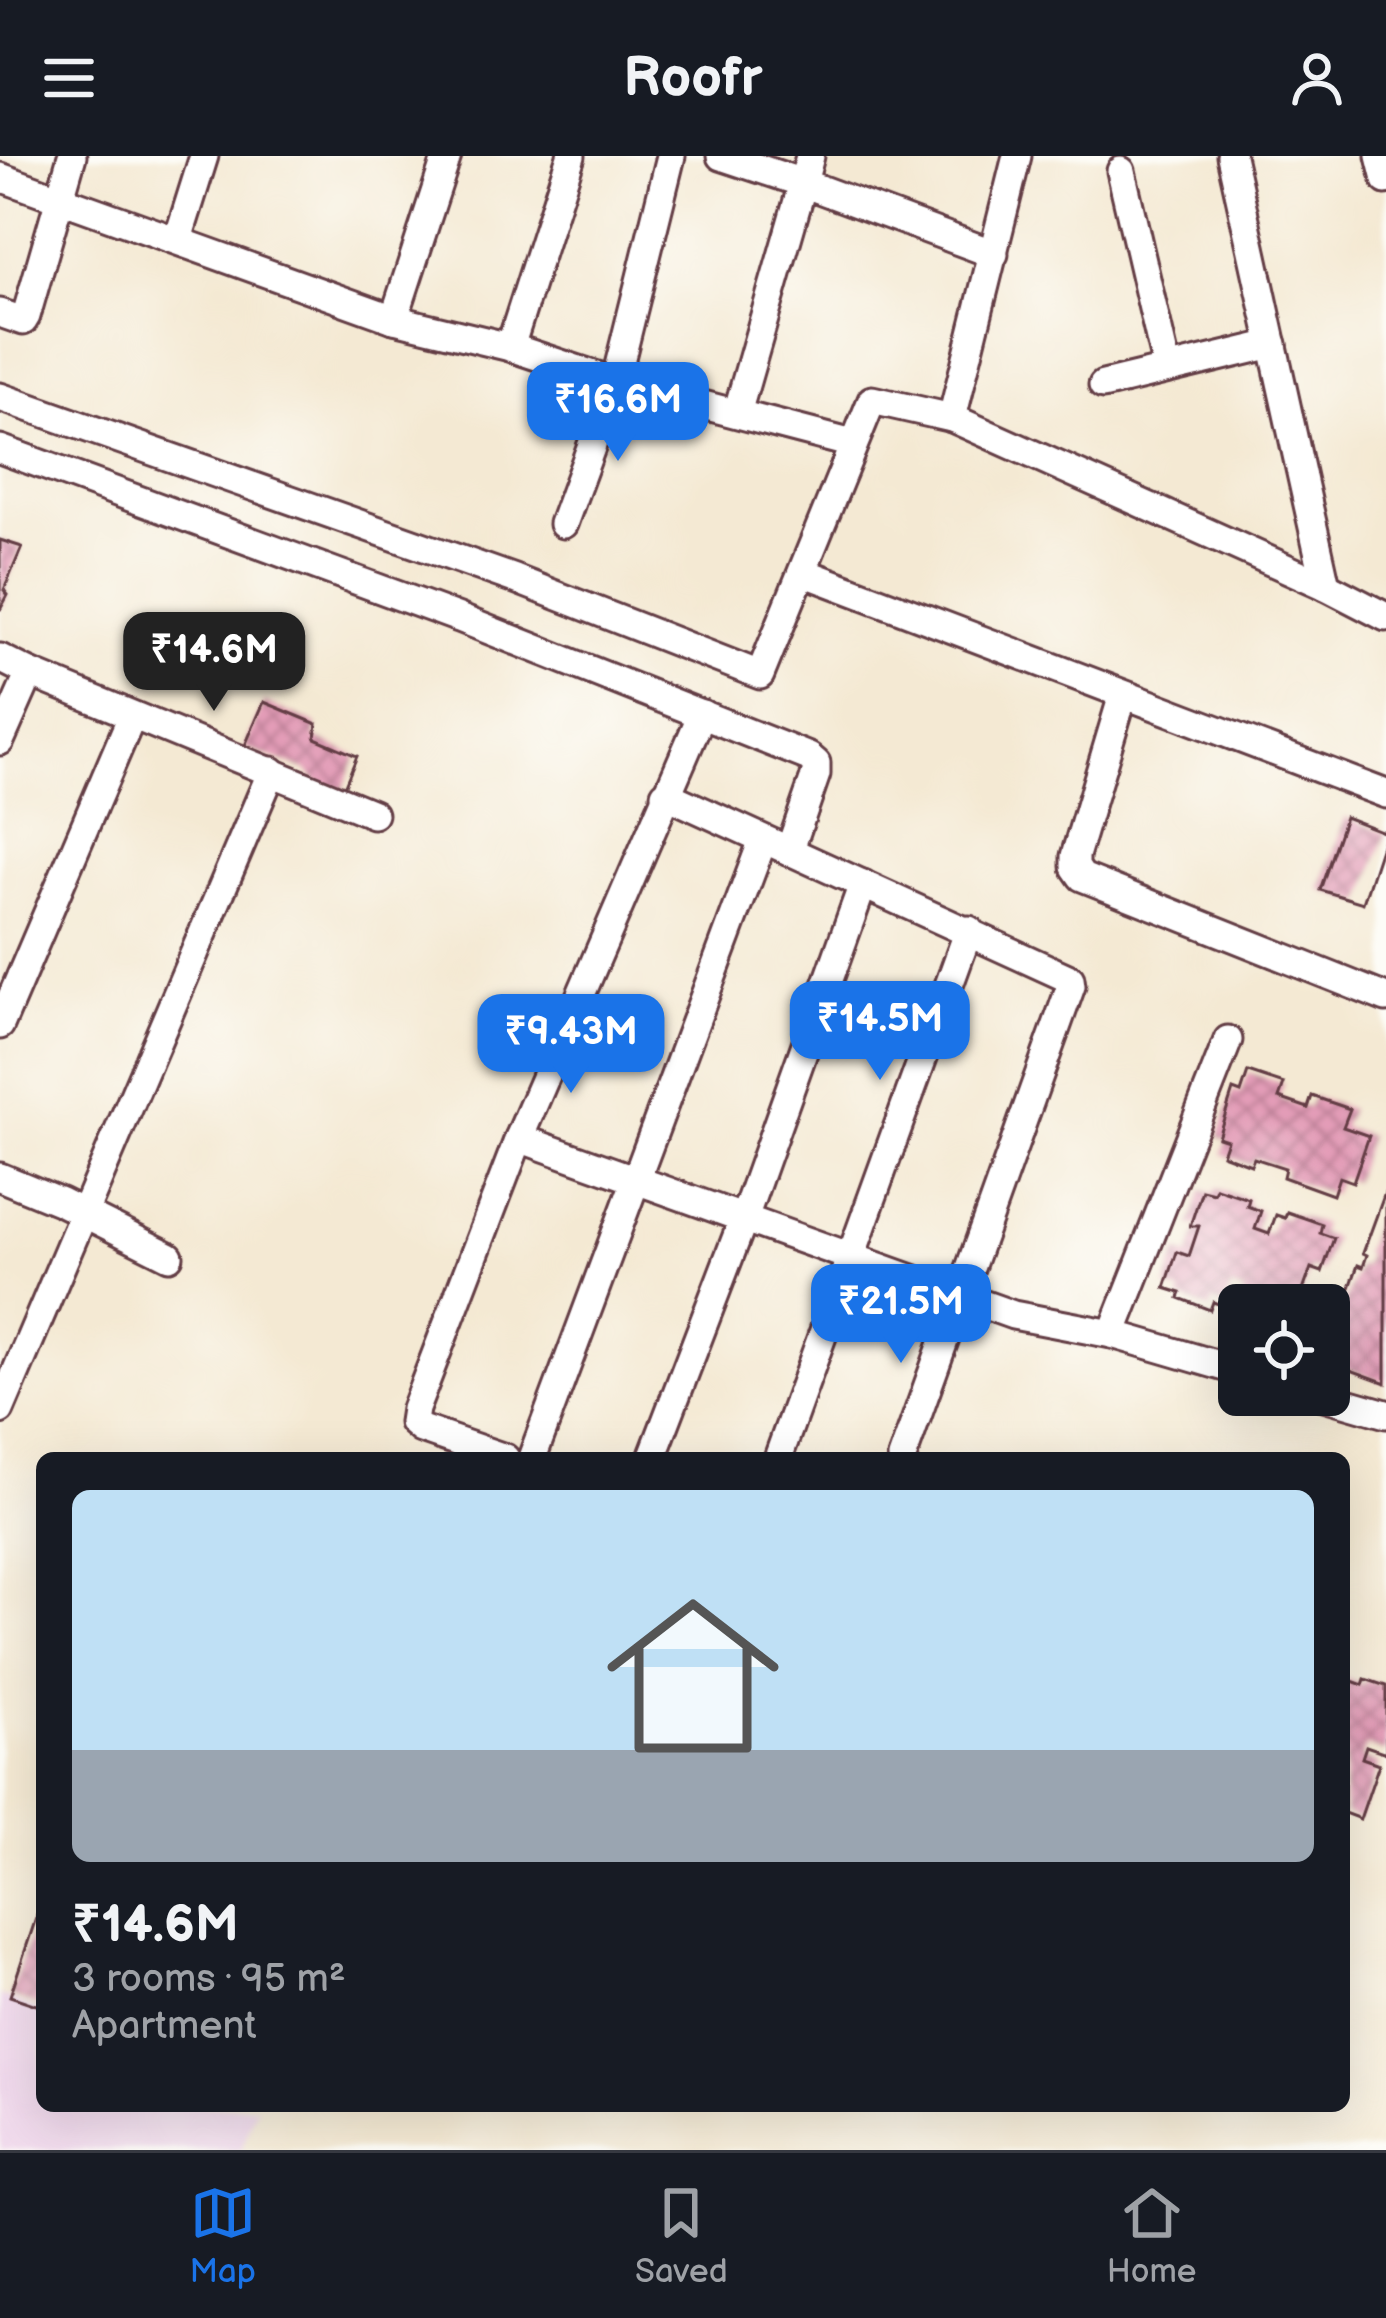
<!DOCTYPE html>
<html lang="en">
<head>
<meta charset="utf-8">
<style>
	body { margin:0; font-family:"Balsamiq Sans",sans-serif; background:#20242c; color:#f1f3f6; height:100vh; display:flex; flex-direction:column; font-size:45px; white-space:nowrap }
	* { box-sizing:border-box; margin:0 }
	p { font-size:39px; color:#9ea1a6 }
	.icon { flex:none; width:66px; height:66px; fill:none; stroke:currentColor; stroke-width:2; stroke-linecap:round; stroke-linejoin:round }
	.map { position:relative; flex:1; overflow:hidden }
	.details { position:absolute; left:36px; top:1296px; width:1314px; height:660px; display:flex; flex-direction:column; background:#171b24; border-radius:18px; box-shadow:0 12px 48px #0002 }
	.details>* { flex:none }
	.controls { position:absolute; left:1218px; top:1128px; display:grid; gap:24px }
	.controls a { display:grid; place-items:center; width:132px; height:132px; border-radius:18px; background:#171b24; box-shadow:0 12px 48px #0002; font-size:60px }
	.price { position:absolute; translate:-50% -102px; padding:0 27px; border-radius:24px; background:#1a73e8; color:#fff; font-size:39px; line-height:78px; filter:drop-shadow(0 3px 6px #0008) }
	.price::after { content:''; position:absolute; left:50%; top:72px; width:36px; height:27px; margin-left:-18px; background:inherit; clip-path:polygon(0 0,100% 0,50% 100%) }
	.price.active { background:#222; color:#fff }
	ul { padding:0; list-style:none }
	li { display:grid; align-content:center; gap:24px; height:636px; padding:0 36px }
	li+li { border-top:3px solid #363941 }
	li span { display:grid; place-items:center; height:372px; border-radius:18px; color:#555 }
	li>.icon { margin-inline-start:auto }
	span .icon { width:216px; height:216px; fill:#fffc; stroke-width:1 }
	li b { font-size:51px }
	header { display:flex; justify-content:space-between; align-items:center; height:156px; padding:0 36px; background:#171b24; font-size:54px; font-weight:700 }
	.dock { display:flex; justify-content:space-around; align-items:center; height:168px; border-top:3px solid #363941; background:#171b24; font-size:33px; color:#9ea1a6 }
	.dock a { display:grid; justify-items:center; gap:6px }
	.dock .active { color:#1a73e8 }
	.map>svg:first-child { display:block }
</style>
</head>
<body>
<header><svg class="icon" aria-label="menu" viewBox="0 0 24 24"><path d="M4 6h16M4 12h16M4 18h16"/></svg>Roofr<svg class="icon" aria-label="person" viewBox="0 0 24 24"><circle cx="12" cy="8" r="4"/><path d="M4 21q1-7 8-7t8 7"/></svg></header>
<div class="map">
<svg width="1386" height="1994" viewBox="0 0 1386 1994">
	<defs>
		<pattern id="building-cross-hatch" width="8" height="8" patternUnits="userSpaceOnUse" patternTransform="scale(3)"><rect width="8" height="8" fill="#e39cb7"/><path d="M0 0l8 8M0 8l8-8" fill="none" stroke="#ba7f95"/></pattern>
	</defs>
	<rect width="100%" height="100%" fill="#fdfcf7"/>
	<filter id="ink" filterUnits="userSpaceOnUse"><feTurbulence type="fractalNoise" baseFrequency=".00833" numOctaves="2"/><feDisplacementMap in="SourceGraphic" scale="24" xChannelSelector="R" yChannelSelector="G"/><feConvolveMatrix kernelMatrix="1 2 1 2 8 2 1 2 1" color-interpolation-filters="sRGB"/></filter>
	<filter id="wash" filterUnits="userSpaceOnUse"><feTurbulence type="fractalNoise" baseFrequency=".004" numOctaves="4" result="noise"/><feDisplacementMap in="SourceGraphic" scale="48" xChannelSelector="R" yChannelSelector="G"/><feGaussianBlur stdDeviation="2.7" result="paint"/><feColorMatrix in="noise" values="0 0 0 0 0 0 0 0 0 0 0 0 0 0 0 0 0 1.4 0 .05"/><feComposite in="paint" operator="in"/></filter>
	<g filter="url(#wash)">
		<rect width="100%" height="100%" fill="#f4e9d3"/>
		<polygon fill="#edd1e9" points="0,1839 42,1856 42,1950 257,1950 241,1994 0,1994"/>
		<g id="blocks">
			<g fill="url(#building-cross-hatch)">
				<polygon points="0,384 22,391 4,434 8,439 0,454"/>
				<polygon points="264,546 317,568 315,582 357,600 342,636 315,625 307,615 244,592"/>
				<polygon points="1345,661 1386,677 1363,747 1320,734"/>
				<polygon points="1248,916 1284,928 1279,942 1308,952 1312,940 1350,953 1343,971 1369,980 1353,1026 1339,1021 1333,1039 1283,1021 1285,1012 1254,1002 1251,1009 1222,998 1227,984 1218,981 1233,934 1241,937"/>
				<polygon points="1216,1032 1249,1043 1247,1050 1261,1055 1255,1073 1269,1078 1276,1059 1285,1062 1287,1056 1322,1068 1320,1077 1334,1082 1322,1116 1311,1112 1300,1143 1316,1149 1240,1149 1244,1136 1231,1132 1224,1150 1213,1146 1210,1154 1179,1142 1181,1137 1165,1132 1177,1096 1189,1100 1199,1070 1190,1070 1202,1034 1214,1037"/>
				<polygon points="1386,1034 1386,1227 1329,1206 1329,1191 1358,1109 1363,1111 1367,1099 1363,1097"/>
				<polygon points="1344,1522 1363,1529 1365,1523 1386,1530 1386,1597 1366,1590 1362,1602 1379,1608 1360,1663 1344,1657"/>
				<polygon points="41,1747 42,1747 42,1851 10,1840"/>
			</g>
		</g>
	</g>
	<g filter="url(#ink)">
		<use href="#blocks" fill-opacity="0" stroke="#643d44" stroke-width="3"/>
		<g fill="none" stroke-linecap="round" stroke-linejoin="round">
			<g stroke="#643d44" stroke-width="33">
				<g id="street">
					<polyline points="721,0 803,27 810,0"/>
					<polyline points="1017,0 952,262 1326,430 1386,461"/>
					<polyline points="1231,0 1326,430"/>
					<polyline points="1380,0 1386,24"/>
					<polyline points="1121,15 1167,213"/>
					<polyline points="0,21 394,163 510,191 615,226 671,0"/>
					<polyline points="178,83 204,0"/>
					<polyline points="0,157 23,165 26,160 72,0"/>
					<polyline points="394,163 447,0"/>
					<polyline points="510,191 571,0"/>
					<polyline points="1103,229 1273,188"/>
					<polyline points="0,241 515,423 760,519 872,244 952,262"/>
					<polyline points="737,257 803,27 994,98"/>
					<polyline points="0,293 459,462 809,601 816,607 816,618 789,696"/>
					<polyline points="563,368 615,226 853,288"/>
					<polyline points="803,416 1386,638"/>
					<polyline points="0,502 30,517 0,585"/>
					<polyline points="30,517 373,658"/>
					<polyline points="1123,539 1075,700 1075,711 1082,721 1386,842"/>
					<polyline points="665,638 1070,823 1071,830 902,1302"/>
					<polyline points="0,869 132,560"/>
					<polyline points="519,982 1013,1159 1112,1178 1239,1215"/>
					<polyline points="0,1021 61,1046 169,1100"/>
					<polyline points="1112,1178 1228,884"/>
					<polyline points="1320,1239 1386,1258"/>
					<polyline points="0,1254 272,615"/>
					<polyline points="505,1302 421,1273 413,1266 415,1253 519,982 702,558"/>
					<polyline points="532,1302 763,684"/>
					<polyline points="652,1302 744,1062 863,728"/>
					<polyline points="778,1302 969,774"/>
				</g>
			</g>
			<use href="#street" stroke="#fff" stroke-width="27"/>
		</g>
	</g>
</svg>
<div class="controls">
<a><svg class="icon" aria-label="locate" viewBox="0 0 24 24"><circle cx="12" cy="12" r="6"/><path d="M12 2v4M12 18v4M2 12h4M18 12h4"/></svg></a>
</div>
<b class="price" style="left:618px;top:308px">₹16.6M</b>
<b class="price active" style="left:214px;top:558px">₹14.6M</b>
<b class="price" style="left:880px;top:927px">₹14.5M</b>
<b class="price" style="left:571px;top:940px">₹9.43M</b>
<b class="price" style="left:901px;top:1210px">₹21.5M</b>
<section class="details">
<ul>
<li><span style="background:linear-gradient(#bfe0f5 70%,#9aa5b1 0)"><svg class="icon" aria-label="home" viewBox="0 0 24 24"><path d="M3 11l9-7 9 7M6 9v11h12V9"/></svg></span><div><b>₹14.6M</b><p>3 rooms · 95 m²</p><p>Apartment</p></div></li>
</ul>
</section>
</div>
<nav class="dock">
<a class="active"><svg class="icon" aria-label="map" viewBox="0 0 24 24"><path d="M3 6l6-2 6 2 6-2v14l-6 2-6-2-6 2zM9 4v14M15 6v14"/></svg>Map</a>
<a><svg class="icon" aria-label="saved" viewBox="0 0 24 24"><path d="M7 4h10v16l-5-4-5 4z"/></svg>Saved</a>
<a><svg class="icon" aria-label="home" viewBox="0 0 24 24"><path d="M3 11l9-7 9 7M6 9v11h12V9"/></svg>Home</a>
</nav>
</body>
</html>
